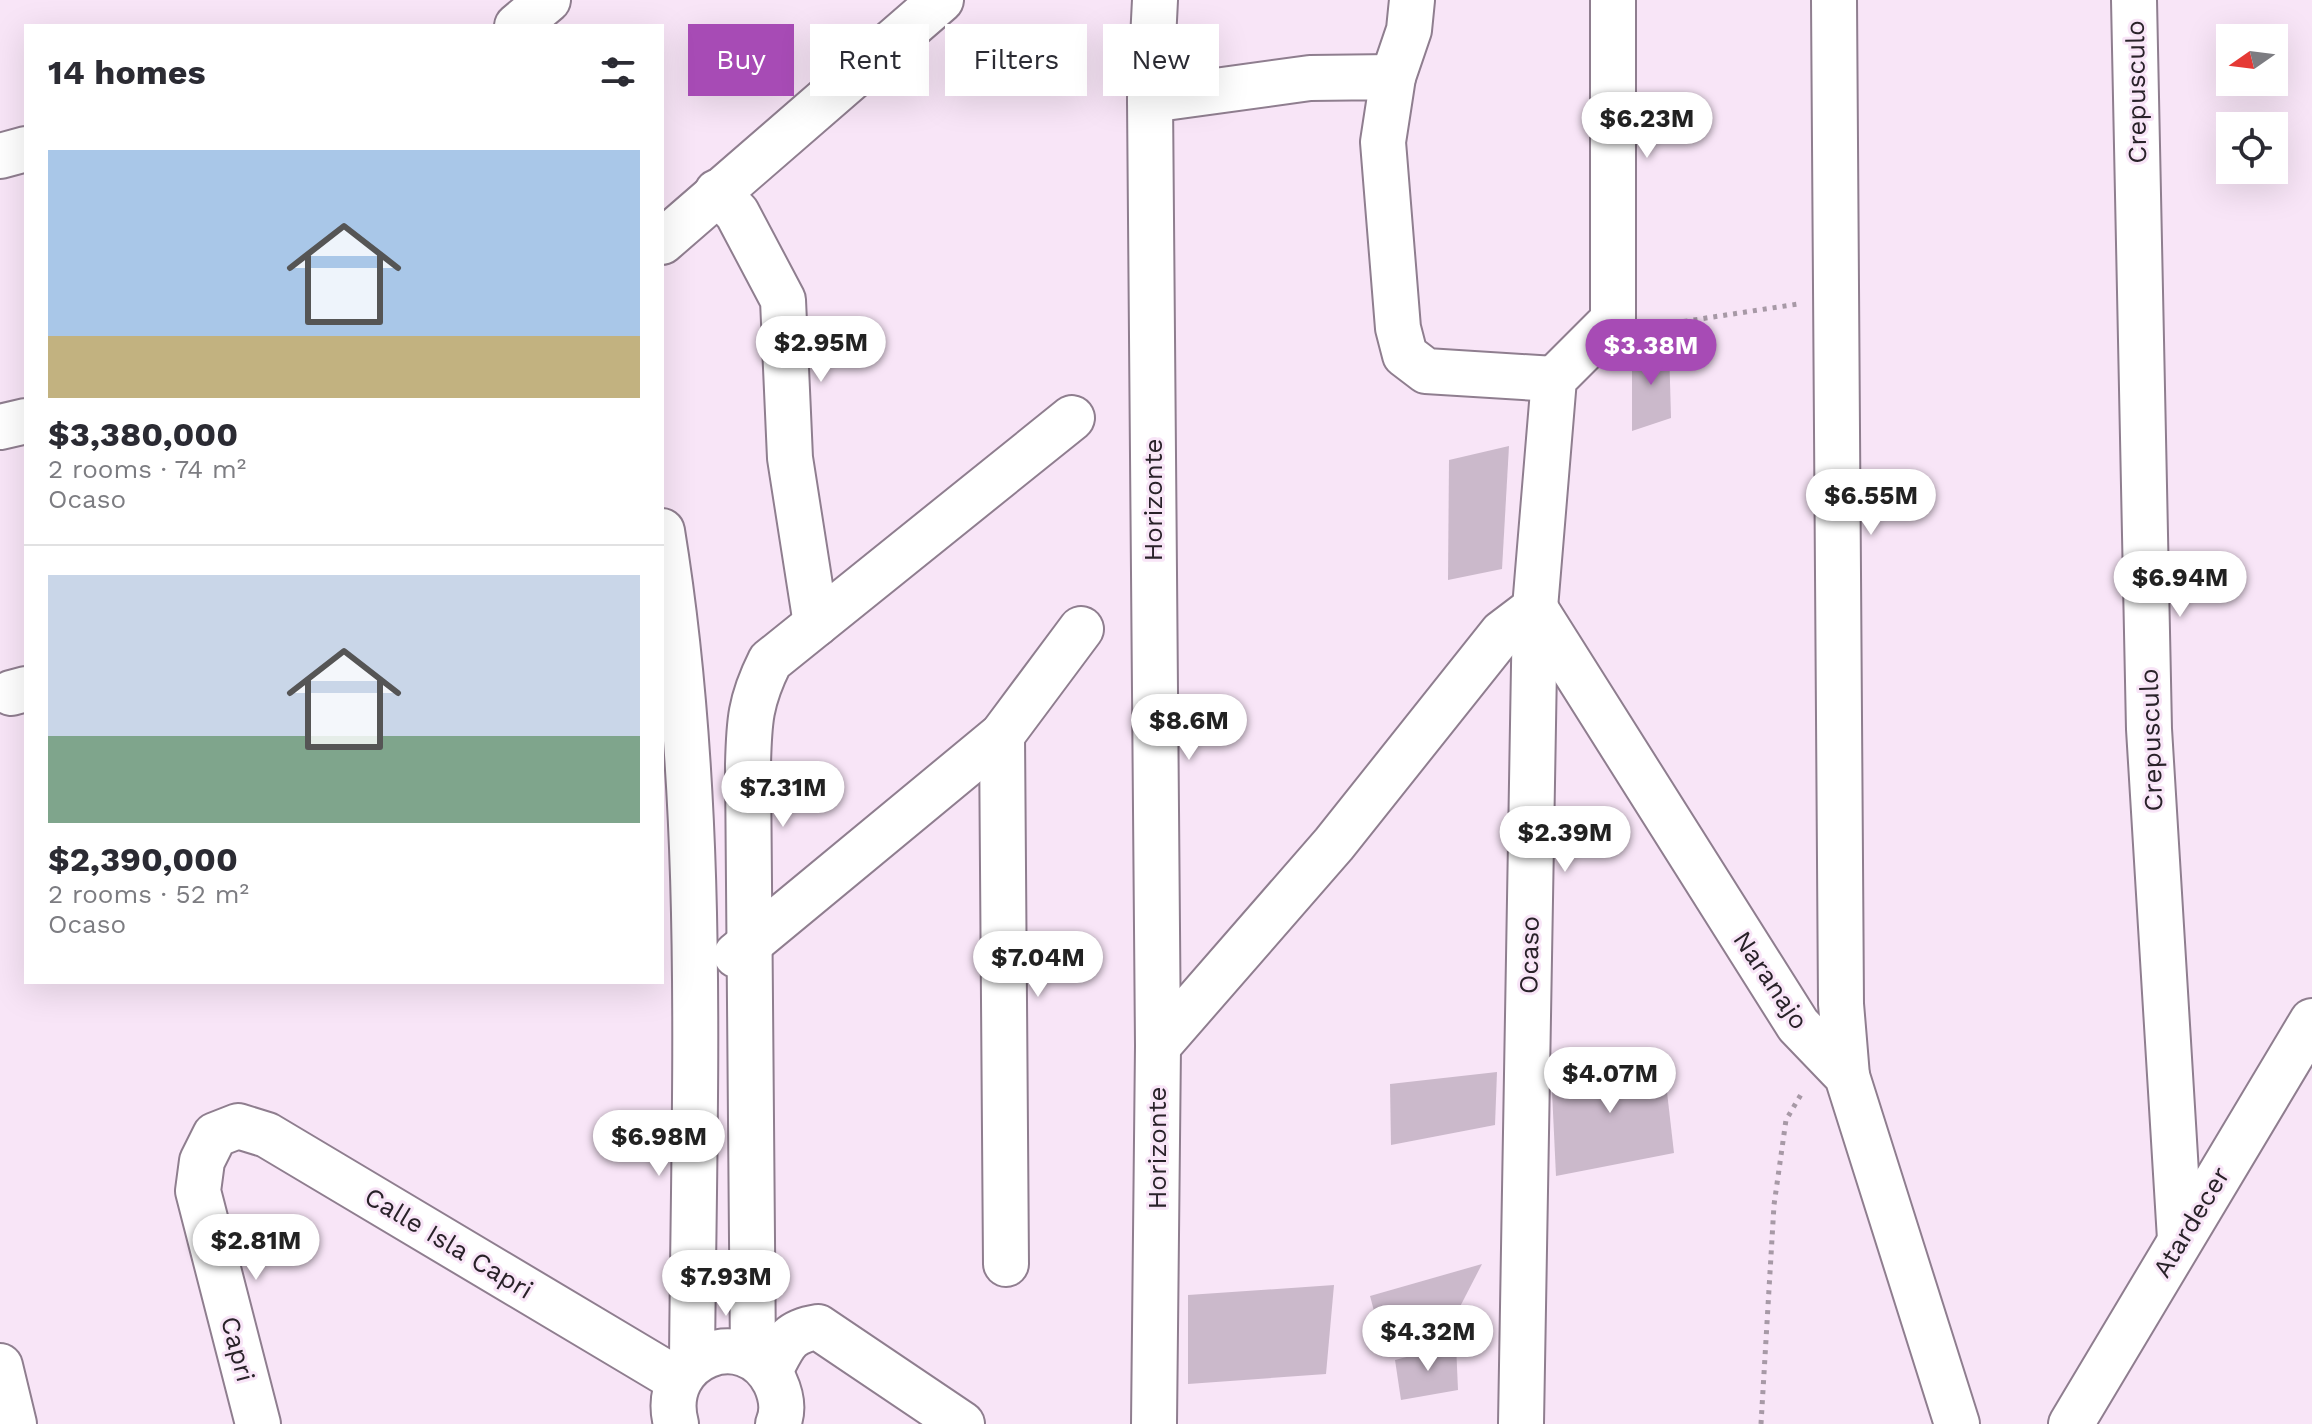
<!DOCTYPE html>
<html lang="en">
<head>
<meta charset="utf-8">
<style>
	body { margin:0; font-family:"Work Sans",sans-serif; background:#f7f7f7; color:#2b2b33; height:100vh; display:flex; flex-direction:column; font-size:30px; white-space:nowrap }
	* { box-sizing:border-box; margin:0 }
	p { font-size:26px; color:#7c7c81 }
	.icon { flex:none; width:44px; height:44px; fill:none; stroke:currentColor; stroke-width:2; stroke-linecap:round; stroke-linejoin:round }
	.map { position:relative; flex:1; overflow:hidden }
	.sheet { position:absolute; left:24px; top:24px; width:640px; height:960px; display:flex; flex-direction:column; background:#fff; border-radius:0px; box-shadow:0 8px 32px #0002 }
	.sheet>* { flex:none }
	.guide { position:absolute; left:688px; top:24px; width:760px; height:72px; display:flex; gap:16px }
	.needle { width:52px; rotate:256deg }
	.tools { position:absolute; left:2216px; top:24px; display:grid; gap:16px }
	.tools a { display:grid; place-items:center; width:72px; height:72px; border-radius:0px; background:#fff; box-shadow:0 8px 32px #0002; font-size:40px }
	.price { position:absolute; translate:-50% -68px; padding:0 18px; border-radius:28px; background:#fff; color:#222; font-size:26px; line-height:52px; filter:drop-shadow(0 2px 4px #0008) }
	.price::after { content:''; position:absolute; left:50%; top:48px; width:24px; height:18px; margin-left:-12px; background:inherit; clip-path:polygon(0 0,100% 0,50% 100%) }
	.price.selected { background:#a74bb5; color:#fff }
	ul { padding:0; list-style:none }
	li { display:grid; align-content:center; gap:16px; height:424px; padding:0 24px }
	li+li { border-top:2px solid #e1e1e2 }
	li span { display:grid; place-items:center; height:248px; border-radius:0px; color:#555 }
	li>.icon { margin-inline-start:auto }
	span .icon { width:144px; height:144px; fill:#fffc; stroke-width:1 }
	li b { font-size:34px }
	h2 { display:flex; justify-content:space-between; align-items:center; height:96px; padding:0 24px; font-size:34px }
	.chip { padding:0 28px; border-radius:0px; background:#fff; box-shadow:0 8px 32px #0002; font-size:28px; line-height:72px }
	.chip.selected { background:#a74bb5; color:#fff }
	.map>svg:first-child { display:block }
</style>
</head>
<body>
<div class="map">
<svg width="2312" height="1424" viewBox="0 0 2312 1424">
	<rect width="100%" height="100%" fill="#f8e5f7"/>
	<g fill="#cbb9cb">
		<polygon points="1669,346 1671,418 1632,431 1632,352"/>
		<polygon points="1509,446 1502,569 1448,580 1449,460"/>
		<polygon points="1663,1057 1674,1153 1556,1176 1551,1070"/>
		<polygon points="1497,1072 1495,1125 1391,1145 1390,1084"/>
		<polygon points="1482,1264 1448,1330 1384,1348 1370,1296"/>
		<polygon points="1334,1285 1326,1374 1188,1384 1188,1295"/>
		<polygon points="1456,1344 1458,1390 1401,1400 1395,1360"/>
	</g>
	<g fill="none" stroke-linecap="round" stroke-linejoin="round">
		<g stroke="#8f7e8f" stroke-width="48">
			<g id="minor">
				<polyline points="1834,0 1841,1004 1847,1076"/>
				<polyline points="2134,0 2149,729 2180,1239"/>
				<polyline points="517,26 548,0"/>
				<polyline points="1393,77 1409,30 1412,0"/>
				<polyline points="1150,100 1310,78 1393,77 1383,142 1398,328 1405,355 1426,371 1554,379"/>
				<polyline points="0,156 26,149"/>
				<polyline points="717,192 737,213 783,300 790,458 816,624"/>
				<polyline points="662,242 941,0"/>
				<polyline points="0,427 26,421"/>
				<path d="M662 531C707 806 694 1086 692 1363"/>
				<polyline points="11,693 26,689"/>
				<polyline points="1002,735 1006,1264"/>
				<polyline points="736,955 1002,735 1081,629"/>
				<polyline points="1158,1046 1334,844 1502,633 1535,608 1798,1025 1847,1076 1957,1424"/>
				<path d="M753 1357 748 765C749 722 750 701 770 661L1072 418"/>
				<polyline points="0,1366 14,1424"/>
				<path d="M770 1371C784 1345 786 1332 818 1327L962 1424"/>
				<polyline points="258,1424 198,1191 202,1161 215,1135 238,1126 267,1135 678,1380"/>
				<path d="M676 1424C658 1356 745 1323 775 1382 781 1395 784 1410 778 1424"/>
				<polyline points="1154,1424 1158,1046 1150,100 1155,0"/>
				<polyline points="1521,1424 1535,608 1554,379 1613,320 1613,0"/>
				<polyline points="2071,1424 2312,1021"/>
			</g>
		</g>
		<g stroke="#a799a6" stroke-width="5" stroke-dasharray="4 6" stroke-linecap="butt">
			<polyline points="1654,326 1798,304"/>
			<polyline points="1761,1424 1774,1205 1786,1120 1803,1091"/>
		</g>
		<use href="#minor" stroke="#fff" stroke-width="44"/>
	</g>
	<g text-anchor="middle" stroke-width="6" stroke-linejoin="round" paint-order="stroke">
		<g font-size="26" fill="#292229" stroke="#f8e5f7">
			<text transform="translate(2136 92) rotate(-91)" y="9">Crepusculo</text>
			<text transform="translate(1153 500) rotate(-90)" y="9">Horizonte</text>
			<text transform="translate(2151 740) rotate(-92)" y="9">Crepusculo</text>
			<text transform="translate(1529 955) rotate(-89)" y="9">Ocaso</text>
			<text transform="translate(1771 980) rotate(56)" y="9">Naranajo</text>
			<text transform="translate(1157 1148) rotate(-90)" y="9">Horizonte</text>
			<text transform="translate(2191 1222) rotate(-59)" y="9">Atardecer</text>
			<text transform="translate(449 1243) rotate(31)" y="9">Calle Isla Capri</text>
			<text transform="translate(238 1349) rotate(75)" y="9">Capri</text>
		</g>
	</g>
</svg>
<div class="tools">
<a><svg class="needle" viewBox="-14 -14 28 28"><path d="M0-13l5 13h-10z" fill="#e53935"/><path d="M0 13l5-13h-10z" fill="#7c7c81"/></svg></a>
<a><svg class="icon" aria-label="locate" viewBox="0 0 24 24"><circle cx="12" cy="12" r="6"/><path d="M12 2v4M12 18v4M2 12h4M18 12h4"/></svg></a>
</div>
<b class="price" style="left:1647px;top:160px">$6.23M</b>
<b class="price" style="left:821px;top:384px">$2.95M</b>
<b class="price selected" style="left:1651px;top:387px">$3.38M</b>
<b class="price" style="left:1871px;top:537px">$6.55M</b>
<b class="price" style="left:2180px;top:619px">$6.94M</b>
<b class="price" style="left:1189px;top:762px">$8.6M</b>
<b class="price" style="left:783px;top:829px">$7.31M</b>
<b class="price" style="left:1565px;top:874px">$2.39M</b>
<b class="price" style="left:1038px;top:999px">$7.04M</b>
<b class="price" style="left:1610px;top:1115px">$4.07M</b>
<b class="price" style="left:659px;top:1178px">$6.98M</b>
<b class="price" style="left:256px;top:1282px">$2.81M</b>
<b class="price" style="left:726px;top:1318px">$7.93M</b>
<b class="price" style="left:1428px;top:1373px">$4.32M</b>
<div class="guide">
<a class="chip selected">Buy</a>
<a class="chip">Rent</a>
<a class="chip">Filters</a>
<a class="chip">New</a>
</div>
<section class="sheet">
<h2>14 homes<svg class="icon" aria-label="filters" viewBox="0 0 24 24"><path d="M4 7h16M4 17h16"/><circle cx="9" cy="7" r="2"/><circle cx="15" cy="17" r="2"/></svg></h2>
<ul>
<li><span style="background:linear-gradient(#a9c7e8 75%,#c2b280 0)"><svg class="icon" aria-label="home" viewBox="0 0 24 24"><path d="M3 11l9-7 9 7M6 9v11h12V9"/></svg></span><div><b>$3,380,000</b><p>2 rooms · 74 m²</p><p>Ocaso</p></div></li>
<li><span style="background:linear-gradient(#c9d6e8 65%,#7fa58c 0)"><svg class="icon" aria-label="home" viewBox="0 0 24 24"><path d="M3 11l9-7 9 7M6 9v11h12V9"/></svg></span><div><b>$2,390,000</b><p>2 rooms · 52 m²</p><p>Ocaso</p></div></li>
</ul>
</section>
</div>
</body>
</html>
